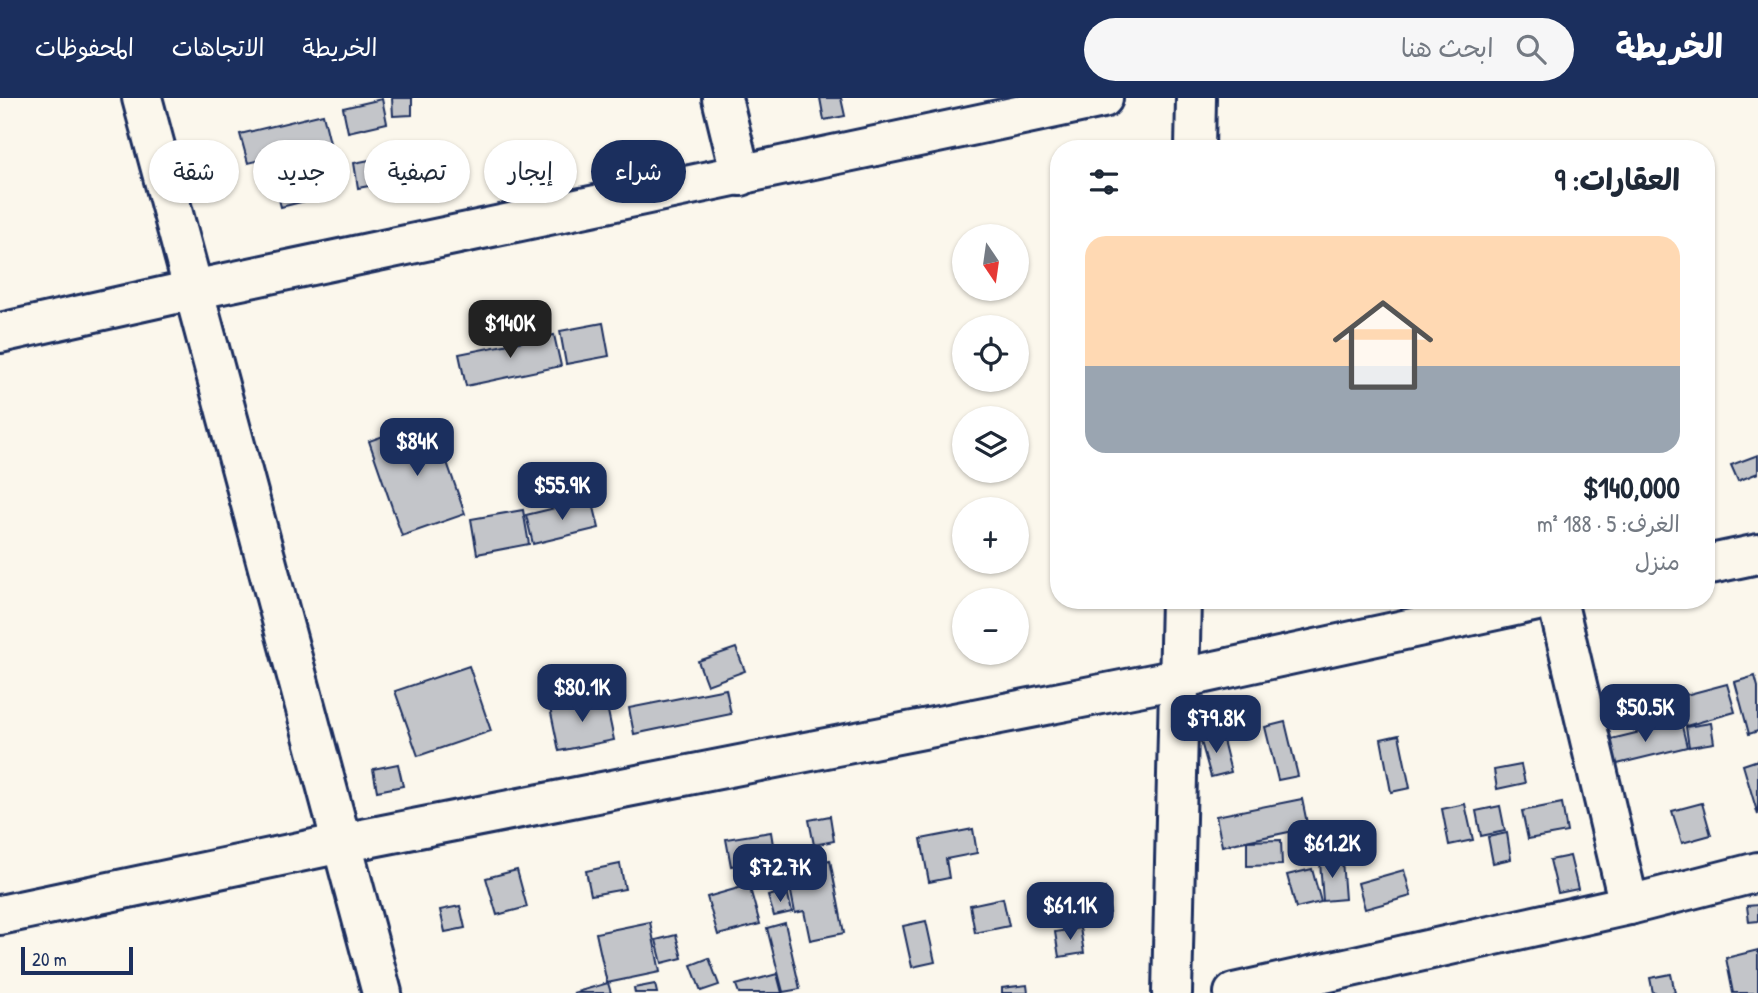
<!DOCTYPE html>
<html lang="ar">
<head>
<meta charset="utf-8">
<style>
	body { margin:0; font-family:"Patrick Hand","Playpen Sans Arabic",sans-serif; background:#f6f6f7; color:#1f2937; direction:rtl; height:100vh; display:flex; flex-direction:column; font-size:26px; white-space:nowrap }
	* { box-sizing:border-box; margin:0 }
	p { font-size:23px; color:#747a83 }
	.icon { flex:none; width:38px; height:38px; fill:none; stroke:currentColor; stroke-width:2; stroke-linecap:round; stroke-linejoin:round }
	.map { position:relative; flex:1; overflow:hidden; direction:ltr }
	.drawer { position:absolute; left:1050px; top:42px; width:665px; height:469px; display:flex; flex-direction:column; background:#fff; border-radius:28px; box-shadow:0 2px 5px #0004; direction:rtl }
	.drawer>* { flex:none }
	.guide { position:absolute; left:21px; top:42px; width:665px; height:63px; direction:rtl; display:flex; gap:14px }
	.needle { width:46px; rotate:167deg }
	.fabs { position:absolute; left:952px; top:126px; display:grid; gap:14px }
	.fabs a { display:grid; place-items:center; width:77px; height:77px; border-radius:50%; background:#fff; box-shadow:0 2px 5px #0004; font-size:35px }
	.scale { position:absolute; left:21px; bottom:18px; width:112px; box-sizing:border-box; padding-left:7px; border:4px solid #1b2f5e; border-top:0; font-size:19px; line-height:24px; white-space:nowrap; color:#1b2f5e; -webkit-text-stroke:5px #fbf7ec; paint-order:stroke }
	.price { position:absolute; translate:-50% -60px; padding:0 16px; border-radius:14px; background:#1b2f5e; color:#fff; font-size:23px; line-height:46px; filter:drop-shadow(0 2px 4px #0008) }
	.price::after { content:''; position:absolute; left:50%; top:42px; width:21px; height:16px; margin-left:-10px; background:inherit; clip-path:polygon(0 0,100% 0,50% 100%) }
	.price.active { background:#222; color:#fff }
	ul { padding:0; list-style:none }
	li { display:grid; align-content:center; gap:14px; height:371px; padding:0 35px }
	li+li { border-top:2px solid #e0e1e3 }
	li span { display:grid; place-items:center; height:217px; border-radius:21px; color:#555 }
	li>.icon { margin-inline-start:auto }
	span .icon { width:126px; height:126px; fill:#fffc; stroke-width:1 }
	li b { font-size:30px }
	h2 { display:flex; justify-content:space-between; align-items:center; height:84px; padding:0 35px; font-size:30px }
	.chip { padding:0 24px; border-radius:32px; background:#fff; box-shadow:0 2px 5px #0004; font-size:24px; line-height:63px }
	.chip.active { background:#1b2f5e; color:#fff }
	header { display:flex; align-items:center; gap:42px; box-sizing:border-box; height:98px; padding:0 35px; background:#1b2f5e; color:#fff }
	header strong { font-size:33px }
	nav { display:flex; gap:38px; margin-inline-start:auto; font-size:24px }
	.search { width:490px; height:63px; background:#f6f6f7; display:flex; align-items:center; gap:18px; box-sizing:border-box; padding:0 24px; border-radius:38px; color:#747a83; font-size:26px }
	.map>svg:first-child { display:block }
</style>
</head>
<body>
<header>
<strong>الخريطة</strong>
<div class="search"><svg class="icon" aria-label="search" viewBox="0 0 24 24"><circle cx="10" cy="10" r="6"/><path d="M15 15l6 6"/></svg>ابحث هنا</div>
<nav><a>الخريطة</a><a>الاتجاهات</a><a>المحفوظات</a></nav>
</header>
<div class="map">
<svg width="1758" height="895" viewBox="0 0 1758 895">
	<rect width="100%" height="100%" fill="#fbf7ec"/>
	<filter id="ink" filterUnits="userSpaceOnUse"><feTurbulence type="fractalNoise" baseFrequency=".0143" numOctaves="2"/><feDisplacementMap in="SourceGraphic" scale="14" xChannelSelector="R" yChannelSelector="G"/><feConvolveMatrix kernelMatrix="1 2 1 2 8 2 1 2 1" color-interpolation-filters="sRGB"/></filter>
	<g filter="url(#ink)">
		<g fill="#c3c5c9" stroke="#1b2f5e" stroke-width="2">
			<polygon points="392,0 412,0 412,17 393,18"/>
			<polygon points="820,0 841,0 845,18 824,22"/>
			<polygon points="382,1 387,25 348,34 343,10"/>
			<polygon points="323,16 330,45 248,65 240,36"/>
			<polygon points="380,60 385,85 358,90 354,65"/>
			<polygon points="294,61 305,103 281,109 270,67"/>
			<polygon points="603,225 609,258 566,266 560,233"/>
			<polygon points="554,237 561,268 466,288 459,256"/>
			<polygon points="432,321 465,416 402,438 369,343"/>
			<polygon points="1758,357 1758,375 1738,383 1731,367"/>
			<polygon points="592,401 599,430 533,446 526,417"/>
			<polygon points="523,412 529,446 477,456 471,421"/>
			<polygon points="736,550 745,573 707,587 698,563"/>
			<polygon points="469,568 491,633 418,658 395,593"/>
			<polygon points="1755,578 1758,589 1758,633 1749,636 1735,584"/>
			<polygon points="1727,586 1735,614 1686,628 1678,599"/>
			<polygon points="726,591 731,616 634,636 629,610"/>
			<polygon points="1651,595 1658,622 1629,630 1622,604"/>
			<polygon points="605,599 614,642 559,653 550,610"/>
			<polygon points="1285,624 1298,678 1278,682 1265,629"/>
			<polygon points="1681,624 1687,649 1609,668 1603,643"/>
			<polygon points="1711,625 1714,645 1689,649 1686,629"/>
			<polygon points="1221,634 1231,674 1211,679 1200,640"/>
			<polygon points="1399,637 1410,690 1391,694 1381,641"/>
			<polygon points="1758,662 1758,717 1743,667"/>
			<polygon points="398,666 403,688 377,693 373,671"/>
			<polygon points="1521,667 1525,685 1497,691 1494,672"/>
			<polygon points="1302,701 1308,730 1222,748 1216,718"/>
			<polygon points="1562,705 1567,734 1528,741 1522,713"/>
			<polygon points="1702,705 1711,737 1682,745 1672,713"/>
			<polygon points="1465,706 1473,742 1449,747 1442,711"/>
			<polygon points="1500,708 1505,733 1481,738 1476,713"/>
			<polygon points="830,718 834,743 814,747 809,722"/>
			<polygon points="1326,728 1333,757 1317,762 1309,733"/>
			<polygon points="973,731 977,755 946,761 949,780 929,784 921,741"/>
			<polygon points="771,734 775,760 731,768 726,741"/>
			<polygon points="1507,735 1511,761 1493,765 1488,739"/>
			<polygon points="1281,742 1282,767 1247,768 1247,743"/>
			<polygon points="1570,758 1578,791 1558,795 1550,762"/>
			<polygon points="830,762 844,835 810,842 804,813 795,815 790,789 767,793 764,775"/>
			<polygon points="1342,762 1345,801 1323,803 1320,764"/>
			<polygon points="620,766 625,791 591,797 586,773"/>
			<polygon points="1312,771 1321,804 1296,810 1287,777"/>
			<polygon points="517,772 527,809 497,817 486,780"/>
			<polygon points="1404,772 1411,798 1365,811 1358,785"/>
			<polygon points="749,787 760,826 718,837 707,799"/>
			<polygon points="1105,790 1110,815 1080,821 1075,796"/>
			<polygon points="787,793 792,814 774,818 768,798"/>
			<polygon points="1003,800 1009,828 975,835 970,807"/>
			<polygon points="1758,807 1758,823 1749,824 1747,808"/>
			<polygon points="460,808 465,830 445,834 440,812"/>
			<polygon points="926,823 935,864 912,869 903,828"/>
			<polygon points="650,824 660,874 607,885 596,835"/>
			<polygon points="785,825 800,891 783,894 767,830"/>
			<polygon points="1080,830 1084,855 1059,859 1055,834"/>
			<polygon points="676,837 682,860 662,865 656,842"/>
			<polygon points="1758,852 1758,895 1733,895 1726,860"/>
			<polygon points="709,860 719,887 701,893 691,867"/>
			<polygon points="777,876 782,895 739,895 736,887"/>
			<polygon points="1671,876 1675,895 1653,895 1650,880"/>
			<polygon points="608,885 611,895 573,895"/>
			<polygon points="655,886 657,895 635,895 634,890"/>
			<polygon points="1027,887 1028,895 1002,895 1002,890"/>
		</g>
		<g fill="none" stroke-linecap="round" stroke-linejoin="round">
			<g stroke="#1b2f5e" stroke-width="44">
				<g id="street">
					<polyline points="142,0 382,895"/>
					<polyline points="722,0 741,78"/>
					<polyline points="1195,51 1196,0"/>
					<polyline points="0,235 193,192 1103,0"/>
					<polyline points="1706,467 1758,456"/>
					<polyline points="1557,502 1629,807"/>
					<polyline points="0,817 342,745 1178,581 1542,502"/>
					<polyline points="1172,895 1181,502"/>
					<polyline points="1234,895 1629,807 1758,774"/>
				</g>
			</g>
			<use href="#street" stroke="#fbf7ec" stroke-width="38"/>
		</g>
	</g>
</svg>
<div class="fabs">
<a><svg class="needle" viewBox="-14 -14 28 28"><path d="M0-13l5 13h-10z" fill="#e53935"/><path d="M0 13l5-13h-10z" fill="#747a83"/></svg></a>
<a><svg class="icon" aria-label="locate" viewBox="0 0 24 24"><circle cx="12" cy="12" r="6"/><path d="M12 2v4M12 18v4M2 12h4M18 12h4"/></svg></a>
<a><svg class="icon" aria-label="layers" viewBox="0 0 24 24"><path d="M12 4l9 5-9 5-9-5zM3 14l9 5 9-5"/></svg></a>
<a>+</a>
<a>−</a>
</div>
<div class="scale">20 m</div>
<b class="price active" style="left:510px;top:262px">$140K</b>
<b class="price" style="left:417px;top:380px">$84K</b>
<b class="price" style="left:562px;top:424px">$55.9K</b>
<b class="price" style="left:582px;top:626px">$80.1K</b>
<b class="price" style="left:1645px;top:646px">$50.5K</b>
<b class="price" style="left:1216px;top:657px">$79.8K</b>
<b class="price" style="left:1332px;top:782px">$61.2K</b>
<b class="price" style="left:780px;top:806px">$72.7K</b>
<b class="price" style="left:1070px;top:844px">$61.1K</b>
<div class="guide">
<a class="chip active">شراء</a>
<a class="chip">إيجار</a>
<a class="chip">تصفية</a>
<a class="chip">جديد</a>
<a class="chip">شقة</a>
</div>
<section class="drawer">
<h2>العقارات: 9<svg class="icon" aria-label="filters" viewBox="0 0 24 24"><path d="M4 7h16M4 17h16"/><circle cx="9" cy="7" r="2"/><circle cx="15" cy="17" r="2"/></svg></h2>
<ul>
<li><span style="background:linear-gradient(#ffd9b3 60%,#9aa5b1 0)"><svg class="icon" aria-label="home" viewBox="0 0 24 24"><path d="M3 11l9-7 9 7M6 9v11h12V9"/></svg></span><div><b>$140,000</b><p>الغرف: 5 · 188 m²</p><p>منزل</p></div></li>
</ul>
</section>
</div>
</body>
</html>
